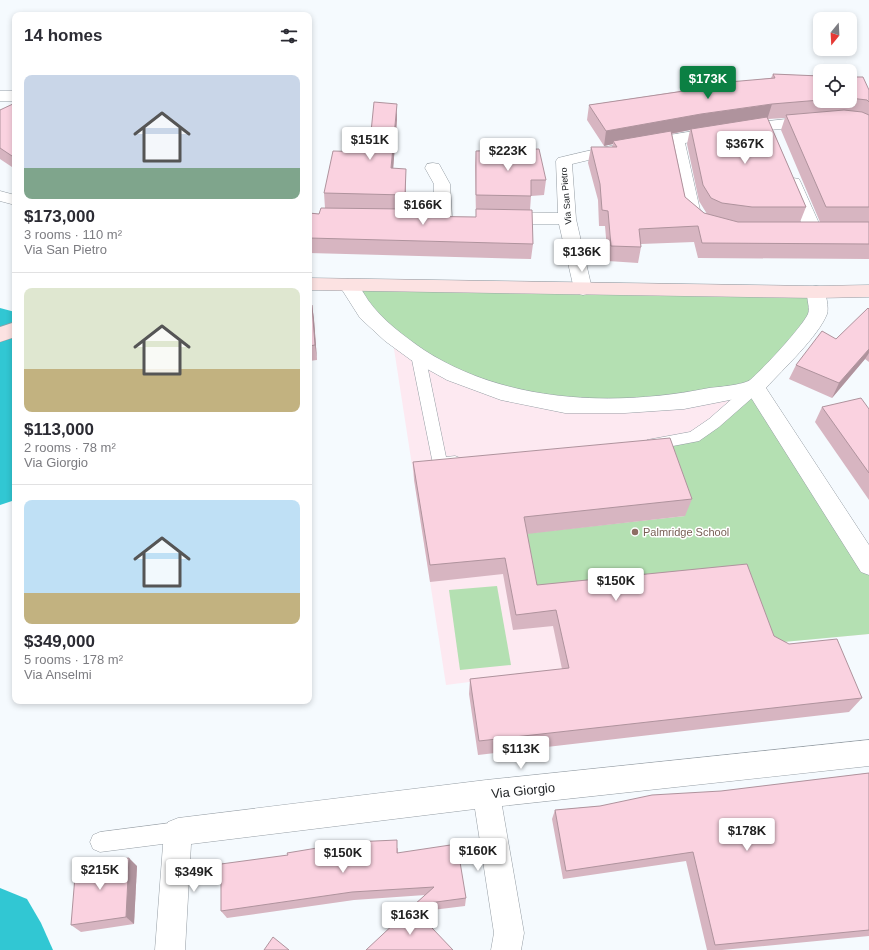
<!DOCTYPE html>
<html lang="en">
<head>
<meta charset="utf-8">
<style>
	body { margin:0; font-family:Helvetica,sans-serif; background:#f2f2f3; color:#2b2b33; height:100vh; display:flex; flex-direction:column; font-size:15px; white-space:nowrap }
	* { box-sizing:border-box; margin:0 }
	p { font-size:13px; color:#7c7c81 }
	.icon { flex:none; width:22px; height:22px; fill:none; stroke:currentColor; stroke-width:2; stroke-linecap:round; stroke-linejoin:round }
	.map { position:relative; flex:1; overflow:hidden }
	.drawer { position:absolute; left:12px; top:12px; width:300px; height:692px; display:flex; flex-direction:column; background:#fff; border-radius:8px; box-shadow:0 2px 6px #0003 }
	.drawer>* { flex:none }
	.needle { width:26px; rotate:198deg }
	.tools { position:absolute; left:813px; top:12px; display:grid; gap:8px }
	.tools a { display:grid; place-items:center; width:44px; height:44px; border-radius:8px; background:#fff; box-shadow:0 2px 6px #0003; font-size:20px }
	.price { position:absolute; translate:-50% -34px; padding:0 9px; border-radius:4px; background:#fff; color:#222; font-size:13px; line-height:26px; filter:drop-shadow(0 1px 2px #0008) }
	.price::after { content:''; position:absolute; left:50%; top:24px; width:12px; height:9px; margin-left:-6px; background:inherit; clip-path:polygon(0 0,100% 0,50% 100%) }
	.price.on { background:#0b8043; color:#fff }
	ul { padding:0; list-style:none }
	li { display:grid; align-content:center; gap:8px; height:212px; padding:0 12px }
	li+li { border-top:1px solid #e1e1e2 }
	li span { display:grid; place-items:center; height:124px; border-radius:8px; color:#555 }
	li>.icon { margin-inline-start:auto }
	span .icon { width:72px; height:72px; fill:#fffc; stroke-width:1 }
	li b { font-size:17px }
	h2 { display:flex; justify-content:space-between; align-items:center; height:48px; padding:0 12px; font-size:17px }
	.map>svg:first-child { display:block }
</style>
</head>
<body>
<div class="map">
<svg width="869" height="950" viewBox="0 0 869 950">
	<rect width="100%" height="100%" fill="#f5fafe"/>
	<polygon fill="#fde9f1" points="392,336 755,387 869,634 762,644 446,685"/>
	<g fill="#b4e0b2">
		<polygon points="348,285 816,292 818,313 755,387 869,565 869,634 762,644 534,601 521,534 685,516 659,443 694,437 754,388 625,405 501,392 418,355"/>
		<polygon points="497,586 511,665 460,670 449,590"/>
	</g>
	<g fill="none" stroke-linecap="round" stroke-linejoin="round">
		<g fill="#31c7d3" fill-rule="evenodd">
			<polygon points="0,308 15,312 15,500 0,505"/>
			<polygon points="0,888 27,899 41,923 53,950 0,950"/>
		</g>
		<g stroke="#959da4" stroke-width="1">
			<g id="lane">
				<polygon points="418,350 423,352 425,355 446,457 455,456 460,458 462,462 460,466 440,470 435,468 433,464 411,355 413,352"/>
				<polygon points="755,382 760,383 762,387 760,391 719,427 699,441 652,450 647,448 645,444 647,440 690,432 709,419 750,383"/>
				<polygon points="178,822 185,825 188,832 185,839 178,842 100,852 93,849 90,842 93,835 100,832"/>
			</g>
		</g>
		<g stroke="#959da4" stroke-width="1">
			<g id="street">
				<rect x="0" y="91" width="15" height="10"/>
				<path d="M838 114 860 117 869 121V132L856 126 838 124 769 130 685 143 700 210 716 223 713 227 707 229 701 227 683 212 669 145 618 153 572 164 576 219 592 289 590 293 583 295 576 293 574 289 559 224H502L496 222 493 218 496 214 502 212 558 213 556 161 558 158C650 135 744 122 838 114Z"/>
				<polygon points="433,163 439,164 450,184 452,217 449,221 443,223 437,221 434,217 434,184 425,168 427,164"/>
				<polygon points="793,178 799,179 801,183 822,230 819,234 813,236 807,234 804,230 785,183 787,179"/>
				<polygon points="0,191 15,195 15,205 0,201"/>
				<path d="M348 279C358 281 362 291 368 300 382 320 404 336 424 350 506 403 615 407 709 388 718 387 743 385 750 380 763 369 801 328 808 314 811 306 804 296 809 287L816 286 823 287C826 293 829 308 827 314 818 337 783 369 766 388L869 545V575L861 572 750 396 684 409 625 413H565L501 400 447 380 411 360 385 341 360 318 339 285 341 281Z"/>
				<polygon points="869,740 869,766 502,806 524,933 521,950 491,950 494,933 475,809 191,844 185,950 155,950 164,832 168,822 178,818 486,780"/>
			</g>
		</g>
		<g stroke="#959da4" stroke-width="1">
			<g id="secondary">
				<polygon points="309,278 816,286 869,285 869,297 816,298 309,290"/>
				<polygon points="15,322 15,337 0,342 0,327"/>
			</g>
		</g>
		<use href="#lane" fill="#fff" fill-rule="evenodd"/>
		<use href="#street" fill="#fff" fill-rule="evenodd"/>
		<use href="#secondary" fill="#fce2e2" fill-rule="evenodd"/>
	</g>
	<g fill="#d7b5c1" fill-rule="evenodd">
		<path d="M773 74 820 76V101H850V77L869 90V259L698 258 694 242 641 244V247L638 263 608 261 605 226H599L598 200 588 163 591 147H612L613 144 604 146 587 120 589 105 681 91 682 88 771 78ZM785 118 781 130 820 222H800L806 207 768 119ZM690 130 687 144 699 201 707 214 704 213 685 197 672 134Z"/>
		<polygon points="15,103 15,169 0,159 0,110"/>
		<polygon points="397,119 393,168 406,184 405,210 404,210 404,216 476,217 475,166 476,151 546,180 544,195 531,196 530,210 533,244 531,259 309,253 309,213 319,214 325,208 324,193 369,152"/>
		<polygon points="309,305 312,305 314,320 317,360 309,361"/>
		<polygon points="869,309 869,362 865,359 832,398 789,379 796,365 836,339"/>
		<polygon points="822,407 869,409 869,500 815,422"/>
		<polygon points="413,462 692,499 685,516 527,534 537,585 774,636 862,698 849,712 478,755 469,694 470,679 562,669 553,626 513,630 503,574 430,582 414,480"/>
		<polygon points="869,773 869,936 722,950 707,950 686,861 563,879 552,819 555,810 600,806"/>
		<polygon points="398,848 398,853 466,898 465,906 416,912 415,910 414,905 425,895 354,900 227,918 221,911"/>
		<polygon points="137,866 134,924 81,932 71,925"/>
	</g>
	<g fill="#af939d">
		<polygon points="397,104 397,119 392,184 391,168"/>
		<polygon points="772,104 767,120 691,129 690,130 615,144 613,141 613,144 604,146 606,131 701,114"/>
		<polygon points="406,169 406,184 405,210 405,195"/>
		<polygon points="312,305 314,320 317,360 315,345"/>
		<polygon points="869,349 869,353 865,359 832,398 839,383"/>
		<polygon points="129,858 137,866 134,924 126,917"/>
	</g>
	<g fill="#fad2e0" stroke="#af939d">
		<polygon points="773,74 820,76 820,100 772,104 701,114 606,131 589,105 684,91 682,88 706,84 775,78"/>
		<polygon points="850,77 863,77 869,90 869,102 867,100 850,98"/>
		<polygon points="374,102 397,104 391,168 406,169 405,195 324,193 333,151 369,152"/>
		<polygon points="15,103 15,158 0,148 0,110"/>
		<polygon points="844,110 862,112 869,115 869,207 826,207 786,115"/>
		<polygon points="767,117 806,207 752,207 722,203 711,198 703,185 691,129"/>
		<polygon points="671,131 685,197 704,213 738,222 869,222 869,244 702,243 698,226 639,229 641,247 611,246 608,211 602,210 600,184 591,147 617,147 613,141"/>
		<polygon points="539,149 546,180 531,180 531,196 476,195 476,151"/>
		<polygon points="321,208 404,209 404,216 476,217 476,209 532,210 533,244 309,238 309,213 319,214"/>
		<polygon points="309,305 312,305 315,345 309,346"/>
		<polygon points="868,308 869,309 869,349 839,383 796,365 822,331 836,339"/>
		<polygon points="861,398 869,409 869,473 822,407"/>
		<polygon points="670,438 692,499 524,517 537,585 747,564 774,636 789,644 837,639 862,698 479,741 470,679 569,668 556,610 516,615 505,558 430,565 413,462"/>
		<polygon points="869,773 869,930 715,945 693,852 566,871 555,810 600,806 652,795 721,791"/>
		<polygon points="397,840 397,853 457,844 466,898 414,905 434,887 352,892 221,911 221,864 288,855 287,853 353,842"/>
		<polygon points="129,858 126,917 71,925 76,864"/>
		<polygon points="412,907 453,950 366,950"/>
		<polygon points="273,937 289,950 264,950"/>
	</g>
	<circle fill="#8d6e63" stroke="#fff" stroke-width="1.5" cx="635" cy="532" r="4"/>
	<g text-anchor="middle" stroke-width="3" stroke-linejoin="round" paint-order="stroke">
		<g font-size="9" fill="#202326" stroke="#fff">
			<text transform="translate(566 196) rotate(-95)" y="3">Via San Pietro</text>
		</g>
		<g font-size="11" fill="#785e54" stroke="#fff" text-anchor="start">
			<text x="643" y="536">Palmridge School</text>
		</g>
		<g font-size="13" fill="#202326" stroke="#fff">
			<text transform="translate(523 790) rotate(-6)" y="5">Via Giorgio</text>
		</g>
	</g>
</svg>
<div class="tools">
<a><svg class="needle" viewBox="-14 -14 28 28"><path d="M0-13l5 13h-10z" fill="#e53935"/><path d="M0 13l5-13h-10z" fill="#7c7c81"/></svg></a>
<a><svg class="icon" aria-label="locate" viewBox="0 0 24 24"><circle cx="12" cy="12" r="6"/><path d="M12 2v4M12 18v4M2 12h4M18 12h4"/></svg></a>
</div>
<b class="price on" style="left:708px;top:100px">$173K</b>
<b class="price" style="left:370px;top:161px">$151K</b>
<b class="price" style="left:745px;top:165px">$367K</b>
<b class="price" style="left:508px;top:172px">$223K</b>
<b class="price" style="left:423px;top:226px">$166K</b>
<b class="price" style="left:582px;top:273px">$136K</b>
<b class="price" style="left:616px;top:602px">$150K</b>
<b class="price" style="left:521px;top:770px">$113K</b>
<b class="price" style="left:747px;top:852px">$178K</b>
<b class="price" style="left:478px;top:872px">$160K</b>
<b class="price" style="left:343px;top:874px">$150K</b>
<b class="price" style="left:100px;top:891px">$215K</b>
<b class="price" style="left:194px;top:893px">$349K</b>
<b class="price" style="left:410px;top:936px">$163K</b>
<section class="drawer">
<h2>14 homes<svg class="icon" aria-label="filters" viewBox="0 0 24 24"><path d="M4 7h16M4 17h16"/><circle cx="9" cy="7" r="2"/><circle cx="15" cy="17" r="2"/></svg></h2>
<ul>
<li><span style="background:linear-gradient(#c9d6e8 75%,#7fa58c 0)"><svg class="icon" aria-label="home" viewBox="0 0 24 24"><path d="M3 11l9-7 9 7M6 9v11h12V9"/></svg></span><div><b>$173,000</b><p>3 rooms · 110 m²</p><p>Via San Pietro</p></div></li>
<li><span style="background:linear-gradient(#dfe7d0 65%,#c2b280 0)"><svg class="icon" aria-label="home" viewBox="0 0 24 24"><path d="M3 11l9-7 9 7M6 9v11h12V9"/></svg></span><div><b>$113,000</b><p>2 rooms · 78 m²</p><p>Via Giorgio</p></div></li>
<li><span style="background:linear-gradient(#bfe0f5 75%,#c2b280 0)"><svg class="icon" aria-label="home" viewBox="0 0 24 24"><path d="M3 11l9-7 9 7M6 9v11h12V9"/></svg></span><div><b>$349,000</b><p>5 rooms · 178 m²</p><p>Via Anselmi</p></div></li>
</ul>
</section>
</div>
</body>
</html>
